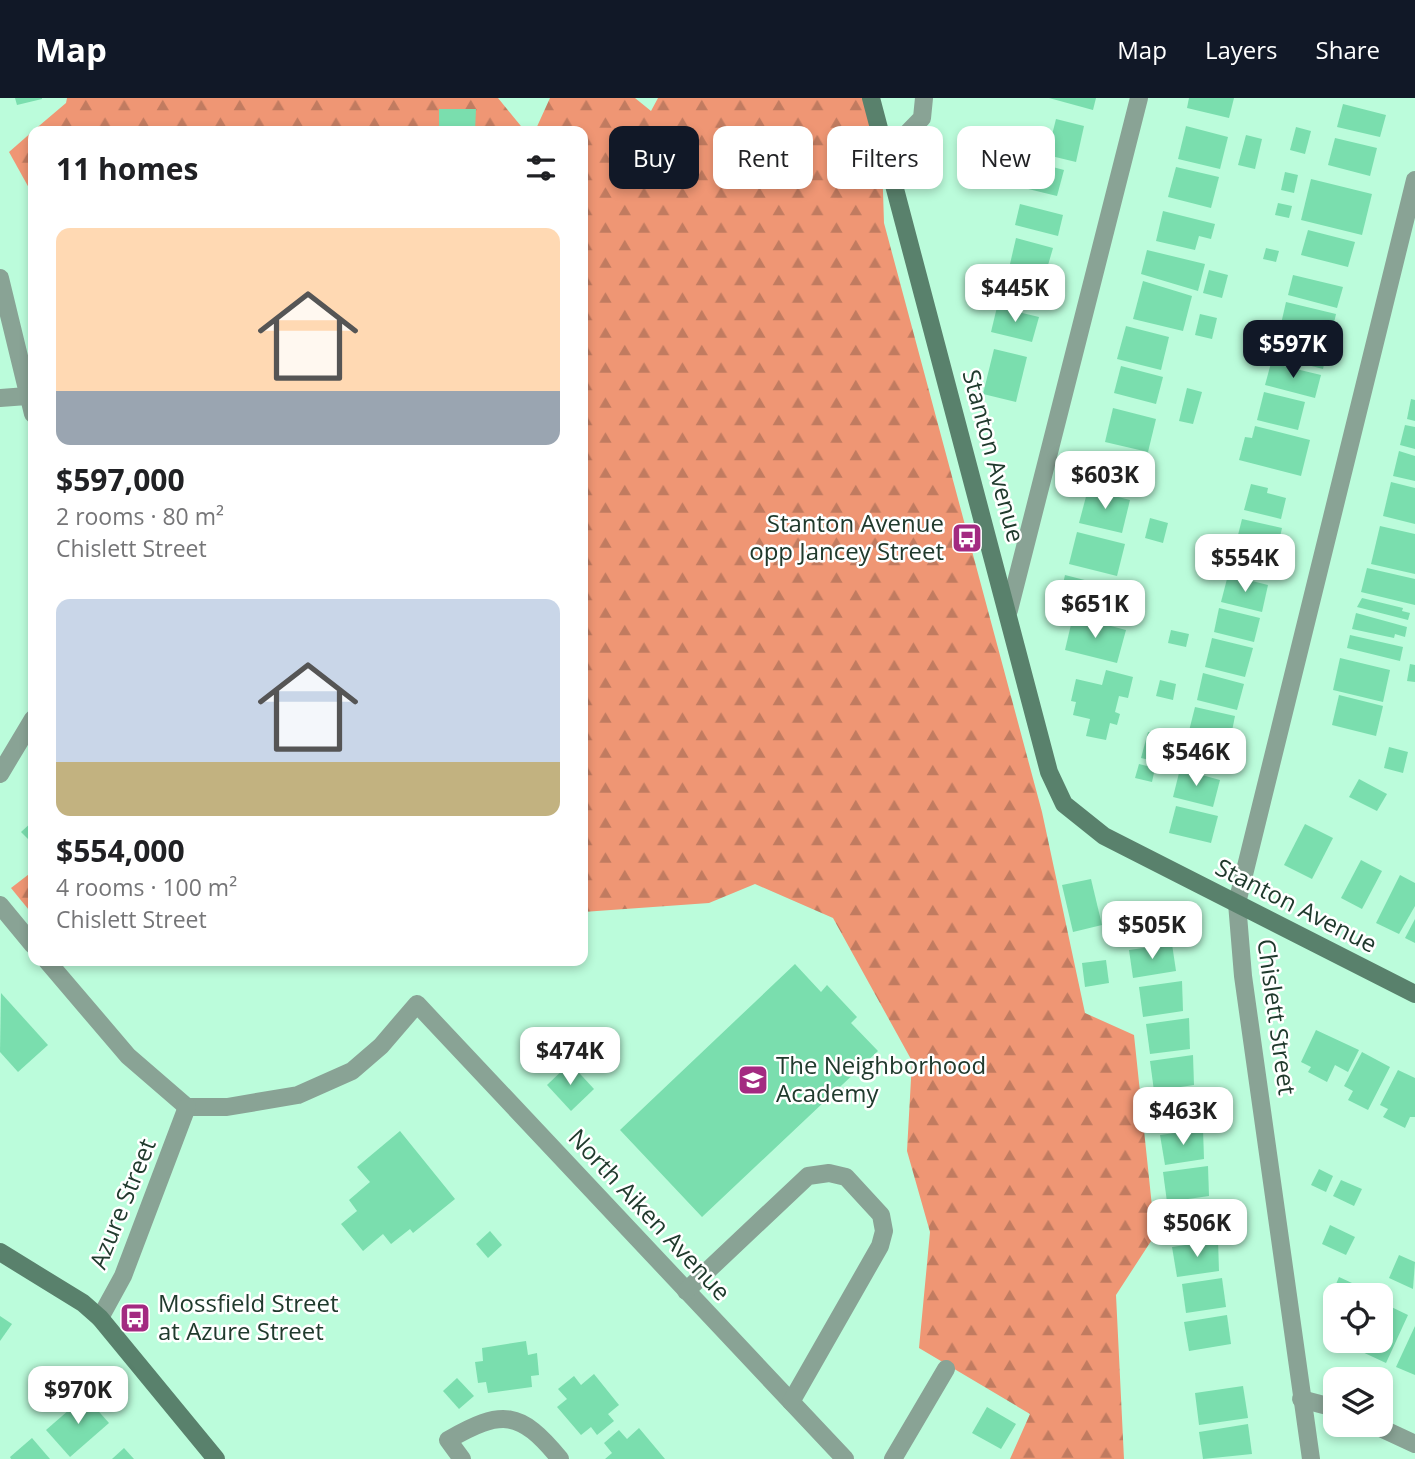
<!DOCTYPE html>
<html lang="en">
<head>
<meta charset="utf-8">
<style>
	body { margin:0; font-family:"Open Sans",sans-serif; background:#f2f2f2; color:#202124; height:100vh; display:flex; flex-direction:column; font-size:26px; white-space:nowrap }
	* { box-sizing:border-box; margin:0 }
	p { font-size:23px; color:#757577 }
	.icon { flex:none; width:38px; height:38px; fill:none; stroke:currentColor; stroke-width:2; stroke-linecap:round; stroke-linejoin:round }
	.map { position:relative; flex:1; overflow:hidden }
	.details { position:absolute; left:28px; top:28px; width:560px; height:840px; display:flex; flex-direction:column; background:#fff; border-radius:14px; box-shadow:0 4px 10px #0003 }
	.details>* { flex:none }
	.top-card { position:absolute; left:609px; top:28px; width:665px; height:63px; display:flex; gap:14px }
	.controls { position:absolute; left:1323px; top:1185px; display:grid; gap:14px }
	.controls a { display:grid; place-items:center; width:70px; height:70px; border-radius:14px; background:#fff; box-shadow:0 4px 10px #0003; font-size:35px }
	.price { position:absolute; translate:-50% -60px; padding:0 16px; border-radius:14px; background:#fff; color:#222; font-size:23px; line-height:46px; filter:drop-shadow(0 2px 4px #0008) }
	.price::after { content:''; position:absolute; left:50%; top:42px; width:21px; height:16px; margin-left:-10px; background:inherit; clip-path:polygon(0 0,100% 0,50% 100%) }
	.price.on { background:#111827; color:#fff }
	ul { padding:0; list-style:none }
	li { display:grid; align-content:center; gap:14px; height:371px; padding:0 28px }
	li span { display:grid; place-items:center; height:217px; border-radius:14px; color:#555 }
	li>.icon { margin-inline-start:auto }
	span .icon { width:126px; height:126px; fill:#fffc; stroke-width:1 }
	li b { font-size:30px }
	h2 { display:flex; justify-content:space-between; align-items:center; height:84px; padding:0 28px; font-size:30px }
	.chip { padding:0 24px; border-radius:14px; background:#fff; box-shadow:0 4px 10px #0003; font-size:24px; line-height:63px }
	.chip.on { background:#111827; color:#fff }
	header { display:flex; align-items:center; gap:42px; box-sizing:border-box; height:98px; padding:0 35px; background:#111827; color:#fff }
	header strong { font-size:33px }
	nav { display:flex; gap:38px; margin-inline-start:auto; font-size:24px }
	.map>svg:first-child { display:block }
</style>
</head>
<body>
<header>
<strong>Map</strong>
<nav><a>Map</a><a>Layers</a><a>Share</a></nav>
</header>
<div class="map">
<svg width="1415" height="1361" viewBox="0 0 1415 1361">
	<defs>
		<pattern id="forest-firs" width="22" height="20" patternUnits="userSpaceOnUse" patternTransform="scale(1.75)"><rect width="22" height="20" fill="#ef9674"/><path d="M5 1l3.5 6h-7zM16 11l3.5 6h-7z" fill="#c17b60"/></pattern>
	</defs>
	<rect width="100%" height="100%" fill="#bbfcdb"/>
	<g fill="url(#forest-firs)">
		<polygon points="67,0 498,0 525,33 33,33 66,5"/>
		<polygon points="550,0 635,0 651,13 658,0 880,0 884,125 1042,714 1085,915 1134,937 1155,1137 1116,1197 1124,1361 1010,1361 1030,1316 919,1250 930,1134 907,1053 912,963 833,820 755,786 709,805 583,814 583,33 535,33"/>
		<polygon points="33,33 33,91 29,90 9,54"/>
		<polygon points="33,773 33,817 11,790"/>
	</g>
	<g fill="#7adeae">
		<polygon points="15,0 42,0 42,1 17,7"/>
		<polygon points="1049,0 1096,0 1093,12"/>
		<polygon points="1189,0 1234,0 1229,20 1187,10"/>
		<polygon points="1343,6 1386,17 1380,39 1337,29"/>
		<polygon points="439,11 476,11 475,33 439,33"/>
		<polygon points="1056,21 1084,28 1076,64 1047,57"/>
		<polygon points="1186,28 1228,39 1220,71 1178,61"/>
		<polygon points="1296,29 1311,33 1305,56 1290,52"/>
		<polygon points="1246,37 1262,41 1255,71 1238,67"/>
		<polygon points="1335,40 1377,50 1370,78 1328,67"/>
		<polygon points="1019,60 1064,72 1057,98 1012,87"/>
		<polygon points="1176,69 1219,79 1211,110 1168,99"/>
		<polygon points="1285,74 1298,77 1294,95 1281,92"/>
		<polygon points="1311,81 1372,96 1362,137 1301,122"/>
		<polygon points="1278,105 1292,108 1289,120 1275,117"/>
		<polygon points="1020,106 1063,117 1058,138 1015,127"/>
		<polygon points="1163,113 1215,126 1211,141 1199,138 1195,152 1156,143"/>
		<polygon points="1308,132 1355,144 1348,169 1301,157"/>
		<polygon points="1016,140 1053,150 1046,174 1010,166"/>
		<polygon points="1266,150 1279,153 1276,164 1263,161"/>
		<polygon points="1147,152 1205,166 1198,193 1141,176"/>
		<polygon points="989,166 1046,180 1039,208 982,194"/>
		<polygon points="1209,172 1228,177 1222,200 1203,195"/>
		<polygon points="1293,177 1343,189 1337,210 1288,197"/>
		<polygon points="1143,183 1192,198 1183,233 1133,221"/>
		<polygon points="1286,204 1336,216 1331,238 1281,226"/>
		<polygon points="997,209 1039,219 1032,244 991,234"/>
		<polygon points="1200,216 1217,220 1212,241 1195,237"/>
		<polygon points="1126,228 1169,239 1161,272 1117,261"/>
		<polygon points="1279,232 1329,244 1323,271 1273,258"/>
		<polygon points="994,251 1027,259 1016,304 983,296"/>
		<polygon points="1271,265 1321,277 1315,300 1265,287"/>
		<polygon points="1121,268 1163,279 1156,306 1114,295"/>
		<polygon points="1187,290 1202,294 1193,326 1179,323"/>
		<polygon points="1264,294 1305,304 1298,332 1257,322"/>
		<polygon points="1411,301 1415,302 1415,323 1407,321"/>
		<polygon points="1113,310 1156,321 1148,354 1105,344"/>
		<polygon points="1405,327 1415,329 1415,351 1400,347"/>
		<polygon points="1255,328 1310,342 1301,378 1239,362 1245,339 1252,340"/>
		<polygon points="1399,353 1415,358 1415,383 1393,378"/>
		<polygon points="1095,354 1145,367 1138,396 1088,383"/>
		<polygon points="1391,384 1415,390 1415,426 1383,418"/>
		<polygon points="1251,386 1268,390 1267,395 1286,400 1281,421 1244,412"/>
		<polygon points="1088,391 1130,402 1122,435 1079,425"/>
		<polygon points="1150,420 1168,425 1163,445 1145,440"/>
		<polygon points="1242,421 1282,430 1278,448 1238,437"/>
		<polygon points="1380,428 1415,436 1415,476 1371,466"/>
		<polygon points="1077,434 1125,446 1117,478 1069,466"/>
		<polygon points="1236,444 1276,454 1270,480 1229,471"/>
		<polygon points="1367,470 1415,481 1415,507 1361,494"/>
		<polygon points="1065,477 1116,490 1109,521 1058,508"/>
		<polygon points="1228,477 1268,487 1262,514 1221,504"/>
		<polygon points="1362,500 1403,510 1402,513 1410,515 1408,522 1357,509"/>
		<polygon points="1219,510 1260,520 1254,544 1214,534"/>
		<polygon points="1356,515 1407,529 1405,539 1395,536 1394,540 1352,531"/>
		<polygon points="1073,518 1126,532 1117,565 1065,552"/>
		<polygon points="1171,532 1189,536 1186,549 1168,545"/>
		<polygon points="1350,537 1403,549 1400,563 1347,550"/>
		<polygon points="1212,540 1253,550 1245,579 1205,569"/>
		<polygon points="1340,560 1390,572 1383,604 1333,592"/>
		<polygon points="1410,566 1415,567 1415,584 1407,583"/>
		<polygon points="1106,572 1133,579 1128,600 1119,598 1115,614 1120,616 1117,627 1110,625 1106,642 1086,638 1090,621 1073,617 1076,604 1071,603 1076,581 1102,587"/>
		<polygon points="1203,575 1244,586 1237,612 1197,602"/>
		<polygon points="1160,582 1176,586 1173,602 1156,598"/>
		<polygon points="1339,597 1383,608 1376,638 1332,627"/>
		<polygon points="1195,609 1235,618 1230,643 1189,633"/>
		<polygon points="1148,634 1165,638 1158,664 1141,660"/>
		<polygon points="1188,639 1228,649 1222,676 1181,665"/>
		<polygon points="1389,649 1408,654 1403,675 1384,670"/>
		<polygon points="1139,666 1155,670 1152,684 1135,680"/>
		<polygon points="1180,671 1220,682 1213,709 1173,699"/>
		<polygon points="1359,681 1387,696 1377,713 1349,699"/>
		<polygon points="1176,708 1218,718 1211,745 1169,735"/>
		<polygon points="33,723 33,746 21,734"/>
		<polygon points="1305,726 1333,740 1312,781 1284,767"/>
		<polygon points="1361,762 1382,773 1362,811 1341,800"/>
		<polygon points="1400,777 1415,785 1415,808 1399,836 1376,825"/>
		<polygon points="1091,781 1102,827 1073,834 1062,787"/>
		<polygon points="1151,806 1152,816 1171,813 1174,837 1124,842 1121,824 1129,823 1127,809"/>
		<polygon points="1415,821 1415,845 1405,840"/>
		<polygon points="1172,846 1176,873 1133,880 1129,852"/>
		<polygon points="1106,862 1109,885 1085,889 1082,865"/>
		<polygon points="795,866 821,894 827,887 857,919 851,925 878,953 702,1119 620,1032"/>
		<polygon points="1182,883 1183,913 1143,919 1139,889"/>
		<polygon points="1,895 48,947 18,974 0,954"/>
		<polygon points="1189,920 1190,951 1150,956 1146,926"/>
		<polygon points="1316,932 1359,952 1348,974 1335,967 1327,984 1308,974 1311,969 1301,964"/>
		<polygon points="1362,954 1390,969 1368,1012 1348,1002 1353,993 1344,988"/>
		<polygon points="1193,957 1194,987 1154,993 1150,963"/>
		<polygon points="570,965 594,991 571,1013 547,987"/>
		<polygon points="1398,972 1415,980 1415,1019 1410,1019 1405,1030 1383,1019 1388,1011 1380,1007"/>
		<polygon points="1198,994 1199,1025 1159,1031 1155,1000"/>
		<polygon points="1203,1031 1204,1061 1165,1067 1160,1037"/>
		<polygon points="400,1033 455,1101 413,1135 410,1131 391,1146 383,1136 363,1153 341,1126 357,1113 349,1102 370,1084 357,1069"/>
		<polygon points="1208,1068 1209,1098 1167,1104 1163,1074"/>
		<polygon points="1319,1071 1333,1078 1326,1094 1311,1087"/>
		<polygon points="1341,1082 1362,1091 1354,1108 1333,1098"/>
		<polygon points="1213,1105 1214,1135 1172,1142 1168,1112"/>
		<polygon points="1330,1127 1355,1139 1346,1157 1322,1146"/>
		<polygon points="490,1133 502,1147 488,1160 476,1146"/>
		<polygon points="1218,1142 1219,1173 1177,1179 1172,1149"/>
		<polygon points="1399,1157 1415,1164 1413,1191 1389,1180"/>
		<polygon points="1339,1179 1378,1197 1331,1198"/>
		<polygon points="1222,1180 1226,1209 1186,1215 1182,1186"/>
		<polygon points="1381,1204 1408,1217 1386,1265 1358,1252 1362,1242 1381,1242"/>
		<polygon points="1335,1214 1335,1230 1329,1228"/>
		<polygon points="1227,1217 1231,1246 1189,1253 1184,1224"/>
		<polygon points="0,1218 12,1226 0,1243"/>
		<polygon points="1415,1228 1415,1277 1396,1269"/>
		<polygon points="1335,1232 1335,1242 1357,1242 1352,1253 1329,1242"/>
		<polygon points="526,1243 528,1257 537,1255 539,1277 531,1278 532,1289 488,1295 486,1284 478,1285 475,1264 483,1263 482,1250"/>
		<polygon points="594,1276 619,1307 608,1316 614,1323 597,1337 591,1329 581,1337 557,1309 567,1301 558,1291 574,1278 581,1287"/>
		<polygon points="457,1280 474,1298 459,1311 443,1293"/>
		<polygon points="1243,1288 1248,1320 1199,1327 1195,1295"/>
		<polygon points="85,1298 109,1325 70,1359 46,1332"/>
		<polygon points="987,1309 1016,1326 1001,1351 972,1335"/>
		<polygon points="1248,1326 1252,1356 1203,1361 1199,1334"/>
		<polygon points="639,1330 665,1361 605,1361 612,1355 604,1345 619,1332 627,1341"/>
		<polygon points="32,1340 50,1361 11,1361 10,1359"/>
		<polygon points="124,1350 134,1361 112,1361"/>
	</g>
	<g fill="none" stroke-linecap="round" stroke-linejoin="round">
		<g stroke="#89a395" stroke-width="18">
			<polyline points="888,55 922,20 924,0"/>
			<polyline points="0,180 33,316"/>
			<polyline points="0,300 27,298"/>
			<polyline points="1009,512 1139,0"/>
			<polyline points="0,676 33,621"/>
			<polyline points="0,807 33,847"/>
			<polyline points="47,863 128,958 187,1009 227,1009 298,997 352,973 381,948 417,906 845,1361"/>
			<polyline points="686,1193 808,1078 829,1075 846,1079 881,1117 884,1133 880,1148 791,1304"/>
			<polyline points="100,1220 123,1178 187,1009"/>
			<polyline points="1301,1301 1335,1310"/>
			<polyline points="1372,1326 1415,1346"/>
			<path d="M462 1361 448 1342C502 1311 520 1312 560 1361"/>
			<polyline points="893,1361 946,1271"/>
			<polyline points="1311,1361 1243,878 1237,805 1415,82"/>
		</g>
		<g stroke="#59816c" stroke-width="18">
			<polyline points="871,0 1049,674 1064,706 1104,738 1415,896"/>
			<polyline points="0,1154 83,1205 100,1220 216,1361"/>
		</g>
	</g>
	<defs>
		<g id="bus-square" transform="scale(1.575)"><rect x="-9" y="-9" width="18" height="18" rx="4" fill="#a32a81" stroke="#fff"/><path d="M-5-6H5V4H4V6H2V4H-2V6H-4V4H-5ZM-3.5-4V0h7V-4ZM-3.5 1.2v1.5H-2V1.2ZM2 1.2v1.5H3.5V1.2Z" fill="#fff"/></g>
		<g id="school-square" transform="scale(1.575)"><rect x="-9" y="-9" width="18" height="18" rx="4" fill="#a32a81" stroke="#fff"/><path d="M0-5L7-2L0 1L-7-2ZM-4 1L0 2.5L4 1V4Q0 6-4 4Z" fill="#fff"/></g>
	</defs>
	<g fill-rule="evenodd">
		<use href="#bus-square" x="967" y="440"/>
		<use href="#school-square" x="753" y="982"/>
		<use href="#bus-square" x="135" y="1220"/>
	</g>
	<g text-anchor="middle" stroke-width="5" stroke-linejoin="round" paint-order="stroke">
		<g font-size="24" fill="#203a2d" stroke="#fff">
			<text transform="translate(993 358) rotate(75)" y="8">Stanton Avenue</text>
			<text transform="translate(1296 808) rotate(27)" y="8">Stanton Avenue</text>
			<text transform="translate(1276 919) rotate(82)" y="8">Chislett Street</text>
			<text transform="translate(123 1106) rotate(-68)" y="8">Azure Street</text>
			<text transform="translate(649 1117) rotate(47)" y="8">North Aiken Avenue</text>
		</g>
		<g font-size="24" fill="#203a2d" stroke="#fff" text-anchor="start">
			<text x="944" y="434" text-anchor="end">Stanton Avenue<tspan x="944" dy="28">opp Jancey Street</tspan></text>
			<text x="776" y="976">The Neighborhood<tspan x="776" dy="28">Academy</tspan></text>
			<text x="158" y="1214">Mossfield Street<tspan x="158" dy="28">at Azure Street</tspan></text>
		</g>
	</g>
</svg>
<div class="controls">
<a><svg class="icon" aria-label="locate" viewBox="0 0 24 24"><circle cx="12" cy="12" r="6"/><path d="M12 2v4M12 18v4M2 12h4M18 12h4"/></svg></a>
<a><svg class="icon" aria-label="layers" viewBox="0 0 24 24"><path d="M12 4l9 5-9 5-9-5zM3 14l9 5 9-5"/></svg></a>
</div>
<b class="price" style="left:1015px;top:226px">$445K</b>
<b class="price on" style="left:1293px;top:282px">$597K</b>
<b class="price" style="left:1105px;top:413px">$603K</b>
<b class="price" style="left:1245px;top:496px">$554K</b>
<b class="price" style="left:1095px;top:542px">$651K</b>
<b class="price" style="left:1196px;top:690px">$546K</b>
<b class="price" style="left:1152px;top:863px">$505K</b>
<b class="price" style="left:570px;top:989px">$474K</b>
<b class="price" style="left:1183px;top:1049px">$463K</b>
<b class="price" style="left:1197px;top:1161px">$506K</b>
<b class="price" style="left:78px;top:1328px">$970K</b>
<div class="top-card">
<a class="chip on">Buy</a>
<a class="chip">Rent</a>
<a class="chip">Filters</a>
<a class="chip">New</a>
</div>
<section class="details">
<h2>11 homes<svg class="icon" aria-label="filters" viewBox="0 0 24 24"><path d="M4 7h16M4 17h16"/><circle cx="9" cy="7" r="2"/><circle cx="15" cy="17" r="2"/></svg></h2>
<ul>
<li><span style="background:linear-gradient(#ffd9b3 75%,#9aa5b1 0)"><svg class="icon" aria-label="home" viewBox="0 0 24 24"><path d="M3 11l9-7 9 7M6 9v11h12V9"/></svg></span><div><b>$597,000</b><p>2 rooms · 80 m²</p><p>Chislett Street</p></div></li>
<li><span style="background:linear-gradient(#c9d6e8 75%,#c2b280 0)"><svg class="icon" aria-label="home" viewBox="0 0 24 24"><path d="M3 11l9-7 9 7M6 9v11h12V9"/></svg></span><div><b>$554,000</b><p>4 rooms · 100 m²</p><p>Chislett Street</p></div></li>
</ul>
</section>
</div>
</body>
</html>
